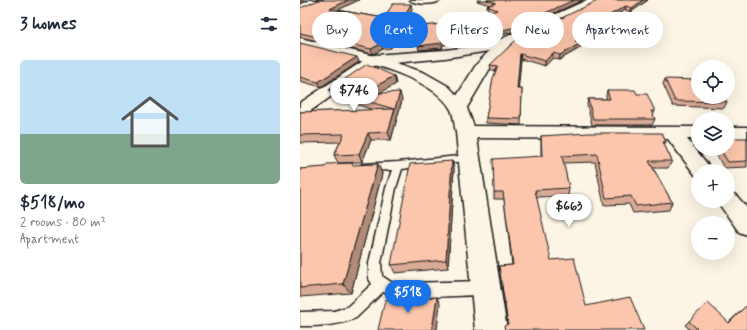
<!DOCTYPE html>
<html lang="en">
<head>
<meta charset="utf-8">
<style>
	body { margin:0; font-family:Mynerve,sans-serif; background:#f2f2f3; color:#1f2937; height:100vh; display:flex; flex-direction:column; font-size:15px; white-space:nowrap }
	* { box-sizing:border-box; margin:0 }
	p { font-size:13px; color:#747a83 }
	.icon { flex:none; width:22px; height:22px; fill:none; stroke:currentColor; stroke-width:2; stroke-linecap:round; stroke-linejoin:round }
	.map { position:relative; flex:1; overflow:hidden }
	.panel { display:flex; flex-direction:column; background:#fff; width:300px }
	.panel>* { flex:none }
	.hud { position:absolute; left:12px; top:12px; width:375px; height:36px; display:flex; gap:8px }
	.fabs { position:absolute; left:391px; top:60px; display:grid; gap:8px }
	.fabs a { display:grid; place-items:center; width:44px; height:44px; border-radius:50%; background:#fff; box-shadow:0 4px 16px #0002; font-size:20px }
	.price { position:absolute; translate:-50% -34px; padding:0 9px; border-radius:14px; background:#fff; color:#222; font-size:13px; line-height:26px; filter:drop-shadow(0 1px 2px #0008) }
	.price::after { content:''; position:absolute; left:50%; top:24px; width:12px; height:9px; margin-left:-6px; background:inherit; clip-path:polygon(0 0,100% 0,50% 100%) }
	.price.current { background:#1a73e8; color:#fff }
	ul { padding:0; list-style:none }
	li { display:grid; align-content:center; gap:8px; height:212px; padding:0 20px }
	li span { display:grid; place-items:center; height:124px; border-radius:6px; color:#555 }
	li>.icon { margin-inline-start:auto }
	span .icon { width:72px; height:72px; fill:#fffc; stroke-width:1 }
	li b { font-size:17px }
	h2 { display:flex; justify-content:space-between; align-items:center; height:48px; padding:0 20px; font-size:17px }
	.chip { padding:0 14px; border-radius:18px; background:#fff; box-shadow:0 4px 16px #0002; font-size:14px; line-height:36px }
	.chip.current { background:#1a73e8; color:#fff }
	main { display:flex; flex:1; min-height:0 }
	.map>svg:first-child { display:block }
</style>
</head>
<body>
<main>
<section class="panel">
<h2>3 homes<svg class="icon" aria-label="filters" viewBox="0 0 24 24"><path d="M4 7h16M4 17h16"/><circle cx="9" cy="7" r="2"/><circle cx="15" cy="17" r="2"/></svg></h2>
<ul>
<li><span style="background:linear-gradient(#bfe0f5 60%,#7fa58c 0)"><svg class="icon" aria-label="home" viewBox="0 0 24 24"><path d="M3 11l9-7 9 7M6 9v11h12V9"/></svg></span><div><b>$518/mo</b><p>2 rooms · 80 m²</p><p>Apartment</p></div></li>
</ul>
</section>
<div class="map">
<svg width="447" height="330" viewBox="0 0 447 330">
	<rect width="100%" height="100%" fill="#fcf5e5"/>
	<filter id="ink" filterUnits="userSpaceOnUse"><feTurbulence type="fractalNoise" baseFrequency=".025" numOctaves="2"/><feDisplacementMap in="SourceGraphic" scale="8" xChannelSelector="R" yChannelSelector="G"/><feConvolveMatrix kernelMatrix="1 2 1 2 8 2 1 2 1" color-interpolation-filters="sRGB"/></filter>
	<g filter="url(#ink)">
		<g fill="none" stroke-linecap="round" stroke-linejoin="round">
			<g stroke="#1c1c1c" stroke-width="3">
				<path id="service" d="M169 155 172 156 174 158 172 160 102 169 96 188 81 263 82 276 91 282 104 283 184 281 189 283 191 288 189 293 184 295C161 295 101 301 83 292L56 318C38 326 20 326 0 326V312L34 311 47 307 72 284 69 279V263L86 188 92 170 66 171 62 170 61 167 62 164 98 162Z"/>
			</g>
			<g stroke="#1c1c1c" stroke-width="3">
				<g id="minor">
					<polygon points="10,0 23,0 22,2 0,12 0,5"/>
					<path d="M110 0H141C136 5 115 5 110 0Z"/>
					<polygon points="74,56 79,57 81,60 79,63 6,114 0,115 0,103 69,57"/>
					<polygon points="166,126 398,127 398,139 387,139 413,171 398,171 398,177 396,176 368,139 166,138 160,136 157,132 160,128"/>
					<rect x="428" y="127" width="19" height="12"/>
					<polygon points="428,192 436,195 447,208 447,235 439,232 417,201 428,201"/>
				</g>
			</g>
			<g stroke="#1c1c1c" stroke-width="3">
				<polygon id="tertiary" points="287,0 302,0 300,2 209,46 189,70 165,111 159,112 153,111 150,107 176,65 189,51 145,58 74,65 69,63 66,60 69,57 74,55 145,50 176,46 199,40"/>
			</g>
			<g stroke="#1c1c1c" stroke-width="3">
				<path id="secondary" d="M0 38 79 57 125 73 148 86 165 103 176 132 207 330H175L156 132C154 125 154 114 150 108 129 72 38 56 0 46Z"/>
			</g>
			<use href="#service" fill="#fcf5e5" fill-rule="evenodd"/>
			<use href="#minor" fill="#fcf5e5" fill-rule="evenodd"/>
			<use href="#tertiary" fill="#fcf5e5" fill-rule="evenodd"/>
			<use href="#secondary" fill="#fcf5e5" fill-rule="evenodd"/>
		</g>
		<g fill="#d9aa95" stroke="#1c1c1c">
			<polygon points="177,0 283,0 213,32 170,42 142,45 143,48 119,50 159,22 192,12 188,10 187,6 190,5 177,1"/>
			<polygon points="299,0 348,0 331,12 325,10 283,34 284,40 280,42 281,43 280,48 259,60 253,58 245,66 221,59 218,89 222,89 221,125 186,123 186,118 196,71 191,70 190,65"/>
			<polygon points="0,8 38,10 84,18 112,9 91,48 83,49 73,54 0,37"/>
			<polygon points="0,43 59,62 21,87 0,81"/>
			<polygon points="94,76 96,84 79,93 102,100 91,140 71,140 62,162 38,163 34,155 40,142 0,143 0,112 74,110 33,97 29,90"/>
			<polygon points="365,79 427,102 424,108 373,106 363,84"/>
			<polygon points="307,90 337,94 355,111 353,116 355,119 352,125 292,125 287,105 288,99 307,99 306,96"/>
			<polygon points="241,136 366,142 364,145 372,161 368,168 353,168 372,202 369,210 333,213 329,204 304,205 295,162 263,163 269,188 268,196 237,197 208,324 199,266 212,265 204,199 194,199 194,192 241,156"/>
			<polygon points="447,138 447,167 424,168 413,149 428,149"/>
			<polygon points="152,161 154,169 148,268 95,273 91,265"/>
			<polygon points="78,164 82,174 51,293 0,297 0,169"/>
			<polygon points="446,306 447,330 390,330 385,325 389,321 428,323"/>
		</g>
		<g fill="#b08b79" stroke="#1c1c1c">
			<polygon points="0,0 7,0 0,3"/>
			<polygon points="48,0 59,0 32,13 30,9"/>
			<polygon points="274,0 283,0 213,32 170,42 142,45 143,48 119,50 118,46 141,40"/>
			<polygon points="343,0 348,0 331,12 332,8"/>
			<polygon points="111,4 112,9 91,48 89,43"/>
			<polygon points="326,6 325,10 278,37 278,33"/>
			<polygon points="285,35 284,40 275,46 275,41"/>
			<polygon points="281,43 280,48 259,60 260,55"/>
			<polygon points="81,44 83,49 73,54 71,49"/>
			<polygon points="253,53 253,58 245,66 245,61"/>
			<polygon points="220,54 221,59 218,94 217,89"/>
			<polygon points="57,57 59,62 21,87 18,82"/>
			<polygon points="94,76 96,84 65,101 62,94"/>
			<polygon points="100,92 102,100 91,140 88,132"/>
			<polygon points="68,133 71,140 62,162 59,154"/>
			<polygon points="152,161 154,169 148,268 146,260"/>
			<polygon points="78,164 82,174 51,293 43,284"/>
			<polygon points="137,297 140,304 137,330 132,330"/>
		</g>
		<g fill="#fcc6ad" stroke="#1c1c1c">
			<polygon points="19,0 48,0 30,9 84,18 93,4 111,4 89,43 81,44 71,49 0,33 0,8"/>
			<polygon points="187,0 274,0 212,28 169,37 141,40 142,43 118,46 114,27 159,22 197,10 187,6 196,3"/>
			<polygon points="299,0 343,0 332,8 326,6 278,33 285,35 275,41 281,43 260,55 253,53 245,61 220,54 217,89 222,89 221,119 186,118 193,78 198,66 190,65 216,40"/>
			<polygon points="0,43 57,57 18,82 0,77"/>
			<polygon points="67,64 94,76 62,94 100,92 88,132 68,133 59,154 34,155 44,134 0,135 0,112 94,109 29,90"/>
			<polygon points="365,79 398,80 398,97 424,97 427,102 375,101"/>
			<polygon points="307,90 335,90 337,94 347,94 355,111 351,111 355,119 293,119 288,99 310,99"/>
			<polygon points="289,133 362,133 366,142 363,142 372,161 349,161 372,202 336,206 331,196 306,198 297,154 262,156 269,188 235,190 251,260 274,258 286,306 330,297 344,330 205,330 204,326 208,324 199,266 213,265 203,192 194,192 193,159 242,156 241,136"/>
			<polygon points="428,138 447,138 447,161 428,162 420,149 428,149"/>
			<polygon points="152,161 146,260 91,265 110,164"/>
			<polygon points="53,163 52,165 78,164 43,284 0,288 0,169 25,167 27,164"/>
			<polygon points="137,297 132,330 78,330 85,300"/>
			<polygon points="408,303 429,323 446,306 447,306 447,330 398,330 389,321"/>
		</g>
	</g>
</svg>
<div class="fabs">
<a><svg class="icon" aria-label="locate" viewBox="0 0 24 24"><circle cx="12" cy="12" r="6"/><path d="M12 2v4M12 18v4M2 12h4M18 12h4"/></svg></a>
<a><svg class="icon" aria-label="layers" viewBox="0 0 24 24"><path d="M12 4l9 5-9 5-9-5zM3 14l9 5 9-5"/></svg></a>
<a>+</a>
<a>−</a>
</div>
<b class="price" style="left:54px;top:112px">$746</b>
<b class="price" style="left:269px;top:228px">$663</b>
<b class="price current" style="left:108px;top:314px">$518</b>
<div class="hud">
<a class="chip">Buy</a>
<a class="chip current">Rent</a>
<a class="chip">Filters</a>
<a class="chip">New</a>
<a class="chip">Apartment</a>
</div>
</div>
</main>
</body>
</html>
